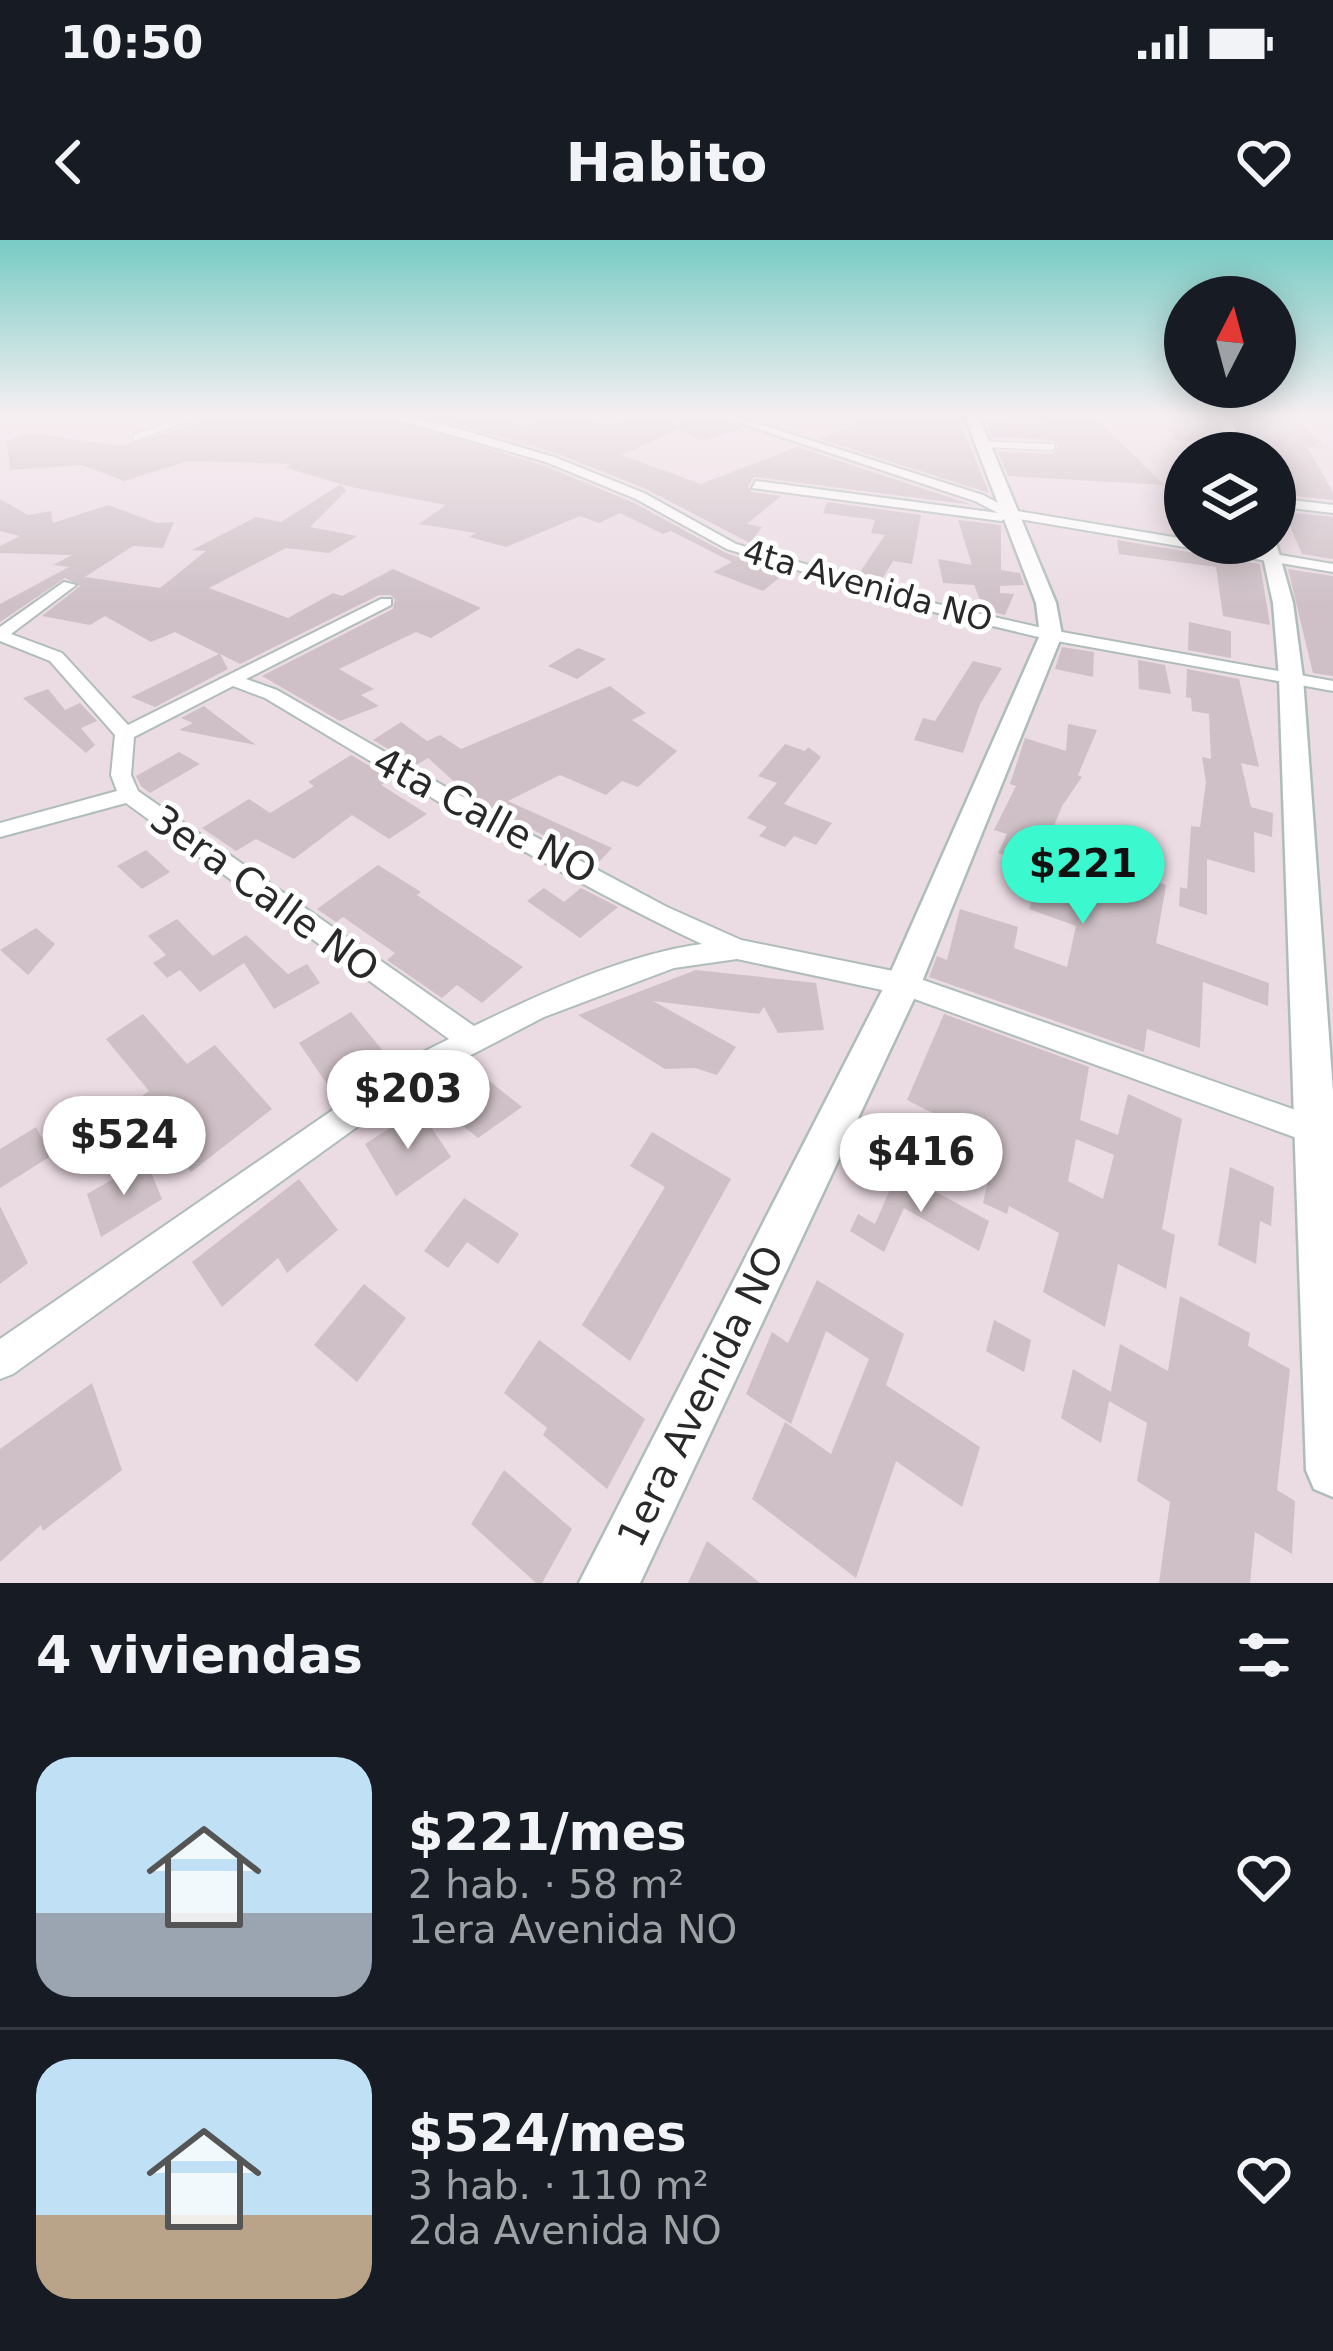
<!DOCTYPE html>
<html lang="es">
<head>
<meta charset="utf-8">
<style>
	body { margin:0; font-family:"DejaVu Sans",sans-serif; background:#242831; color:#f1f3f6; height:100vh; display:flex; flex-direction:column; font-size:45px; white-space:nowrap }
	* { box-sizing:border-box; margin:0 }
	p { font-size:39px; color:#9ea1a6 }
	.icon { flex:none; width:66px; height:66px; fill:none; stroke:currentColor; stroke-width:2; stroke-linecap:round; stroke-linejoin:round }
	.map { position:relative; height:1343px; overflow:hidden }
	.details { display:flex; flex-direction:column; background:#171b24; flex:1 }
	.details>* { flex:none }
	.needle { width:78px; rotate:6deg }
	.tools { position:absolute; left:1164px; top:36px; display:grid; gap:24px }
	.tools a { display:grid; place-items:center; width:132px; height:132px; border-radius:50%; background:#171b24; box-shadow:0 6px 30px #0003; font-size:60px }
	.price { position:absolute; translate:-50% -102px; padding:0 27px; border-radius:42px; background:#fff; color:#222; font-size:39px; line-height:78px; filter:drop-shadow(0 3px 6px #0008) }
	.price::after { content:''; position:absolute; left:50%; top:72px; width:36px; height:27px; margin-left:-18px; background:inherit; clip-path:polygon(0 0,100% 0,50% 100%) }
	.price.current { background:#3cf8cf; color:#111 }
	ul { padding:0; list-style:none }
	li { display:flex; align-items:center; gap:36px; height:300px; padding:0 36px }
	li+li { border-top:3px solid #363941 }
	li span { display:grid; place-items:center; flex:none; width:336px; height:240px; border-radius:36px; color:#555 }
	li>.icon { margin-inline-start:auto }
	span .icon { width:144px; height:144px; fill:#fffc; stroke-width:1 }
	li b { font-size:51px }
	h2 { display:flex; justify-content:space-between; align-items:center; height:144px; padding:0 36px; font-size:51px }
	.status { display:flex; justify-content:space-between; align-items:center; height:84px; padding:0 60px; background:#171b24; direction:ltr }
	.status svg { height:33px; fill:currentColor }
	header { display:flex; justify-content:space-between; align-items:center; height:156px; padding:0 36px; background:#171b24; font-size:54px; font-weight:600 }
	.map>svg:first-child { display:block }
</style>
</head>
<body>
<div class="status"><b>10:50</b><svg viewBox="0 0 49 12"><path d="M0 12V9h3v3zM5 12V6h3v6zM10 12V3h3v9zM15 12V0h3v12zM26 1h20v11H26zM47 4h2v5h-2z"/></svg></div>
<header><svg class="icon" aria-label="back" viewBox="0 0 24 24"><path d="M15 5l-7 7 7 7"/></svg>Habito<svg class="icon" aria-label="heart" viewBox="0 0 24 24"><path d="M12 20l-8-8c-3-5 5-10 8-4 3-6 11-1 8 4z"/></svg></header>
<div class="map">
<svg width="1333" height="1343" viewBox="0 0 1333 1343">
	<rect width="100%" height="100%" fill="#ebdbe3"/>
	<g fill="#cec0c6" fill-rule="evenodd">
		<polygon points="221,177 385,177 545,226 634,263 726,313 785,333 763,351 713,332 732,322 671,291 663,294 620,273 599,283 580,276 506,307 469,297 476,293 419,284 446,265 351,247 286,228 290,224 188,221 124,241 82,225 10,230 7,201 30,193 121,206"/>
		<polygon points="430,177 494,177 526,187 553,177 609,184 654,177 680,186 681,177 717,177 742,189 702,201 679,190 621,215 701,244 797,207 973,265 754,237 748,246 751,252 781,256 747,284 762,287 750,303 646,249 556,213"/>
		<polygon points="853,177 958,177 989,253 820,199 855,185"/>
		<polygon points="1038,177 1095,177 1164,245 1008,236 998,212 1053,214 1059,205 1052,200 992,197 986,182 1045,185"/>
		<polygon points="1166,177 1212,177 1222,204 1175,200"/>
		<polygon points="1235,177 1294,179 1322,203 1317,203 1323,208 1307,207 1333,252 1333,260 1276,254 1275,213 1259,213 1256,207 1249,206"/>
		<polygon points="341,244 346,251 310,287 357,296 329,313 286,308 209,348 288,378 333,353 342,356 393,329 481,368 431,398 416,392 339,429 374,449 361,455 379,466 340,481 262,436 393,369 395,359 391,355 379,355 240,424 220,414 228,429 155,467 131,457 219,414 175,392 151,402 105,376 90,385 42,376 80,346 65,338 0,382 0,364 69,327 53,325 72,315 0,313 0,306 20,296 0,291 0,259 28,275 51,271 53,283 108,265 157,283 174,282 163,308 133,306 85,337 160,348 206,311 192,310 256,277 281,282"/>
		<polygon points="827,262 921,275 912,324 893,321 882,339 858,335 885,295 871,293 875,280 823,273"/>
		<polygon points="1284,272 1333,277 1333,319 1302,314"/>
		<polygon points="958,280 1001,285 1001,330 1020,333 1024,345 1000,346 1000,353 1014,354 1005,375 984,370 974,345 943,343 938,319 972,325"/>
		<polygon points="1117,300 1260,324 1270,385 1223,376 1216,327 1119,314"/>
		<polygon points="1288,329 1333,336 1333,436 1313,433"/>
		<polygon points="1189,382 1231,391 1231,418 1188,410"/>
		<polygon points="1062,407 1094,412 1093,437 1055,429"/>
		<polygon points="578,408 606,419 577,439 548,426"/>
		<polygon points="1138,420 1165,425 1171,454 1139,449"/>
		<polygon points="973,421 1002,428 980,464 963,513 914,500 923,478 935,481"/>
		<polygon points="1187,429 1239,439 1259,527 1241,523 1251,567 1273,573 1272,597 1254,592 1255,633 1207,619 1207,675 1179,666 1180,647 1187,649 1191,586 1200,587 1206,542 1202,517 1211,519 1209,474 1192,471 1191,458 1186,457"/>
		<polygon points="610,446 646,473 632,480 677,511 638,547 622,541 606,555 560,535 508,561 612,608 597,624 470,556 428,518 416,525 373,500 401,482 427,501 440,495 461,509"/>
		<polygon points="48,449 65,470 80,463 97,481 81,488 95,505 86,513 23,458"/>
		<polygon points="204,466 214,474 256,505 179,490 193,483 181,478"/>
		<polygon points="1068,484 1097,490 1078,535 1082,537 1062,566 1049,598 1130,625 1128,632 1166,645 1156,703 1269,743 1268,766 1203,742 1200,808 1147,789 1144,812 929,737 937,716 947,720 960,669 1018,687 1014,708 1067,727 1076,686 1029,669 1036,648 1021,643 1028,624 998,613 1007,594 994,590 1016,546 1010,544 1025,498 1066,511"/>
		<polygon points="785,504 805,511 808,507 821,517 784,564 832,583 816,605 794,596 785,607 759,596 767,587 747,578 777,543 758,536"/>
		<polygon points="179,512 200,524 150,553 141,546 136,536"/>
		<polygon points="351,515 392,539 381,545 427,574 389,599 352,575 294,619 256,599 236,611 202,588 249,559 270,573 314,546 308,542"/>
		<polygon points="146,610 170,632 142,649 117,626"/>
		<polygon points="378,625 421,652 417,655 523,727 482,763 457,745 442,758 387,720 395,713 343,677 336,682 317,669"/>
		<polygon points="544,648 564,662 581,648 618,667 580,698 527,661"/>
		<polygon points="177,679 213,716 246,695 288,734 307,724 320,743 274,769 244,723 200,752 180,730 167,738 153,723 166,715 148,696"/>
		<polygon points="36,688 55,704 28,735 0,710"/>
		<polygon points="696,730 816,743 824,790 778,793 764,767 759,774 653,761 736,807 717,835 695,828 665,829 578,775"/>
		<polygon points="351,772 383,811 329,847 299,803"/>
		<polygon points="143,774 187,824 215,805 272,869 191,932 136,860 149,851 106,799"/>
		<path d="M944 774 1089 827 1080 880 1118 895 1128 854 1182 879 1162 989 1175 995 1166 1049 1118 1024 1105 1087 1043 1052 1059 993 1009 966 1007 974 983 963 996 905 907 860ZM1076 899 1114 915 1103 959 1068 941Z"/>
		<polygon points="483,836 522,867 478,898 446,872"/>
		<polygon points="419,869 451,917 396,956 365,904"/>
		<polygon points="36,887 51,916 0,948 0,909"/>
		<polygon points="652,892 731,939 630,1121 582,1085 665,947 630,926"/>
		<polygon points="146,920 162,959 101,997 87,954"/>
		<polygon points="1230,927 1274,947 1271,986 1260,981 1256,1024 1218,1005"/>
		<polygon points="898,931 989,981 979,1011 904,968 884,1012 850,991 858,974 875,984"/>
		<polygon points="299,939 338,990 287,1033 278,1018 222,1067 192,1022"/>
		<polygon points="464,958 519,994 498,1024 467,1002 448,1028 424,1011"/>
		<polygon points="0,966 28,1023 0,1044"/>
		<polygon points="817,1040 904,1094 886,1145 980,1207 962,1267 896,1221 856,1338 752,1259 785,1182 831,1214 869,1119 826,1091 791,1184 746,1154 772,1092 788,1103"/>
		<polygon points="364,1044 406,1078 357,1142 314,1105"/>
		<polygon points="1180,1056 1250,1093 1248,1106 1290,1129 1277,1250 1295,1261 1292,1314 1255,1292 1250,1343 1159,1343 1170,1262 1137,1241 1147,1183 1109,1161 1120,1104 1168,1131"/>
		<polygon points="994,1080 1031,1100 1024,1132 986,1111"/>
		<polygon points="539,1100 645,1179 607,1249 543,1195 547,1188 504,1153"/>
		<polygon points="1073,1129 1111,1152 1101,1203 1061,1178"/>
		<polygon points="92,1143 122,1230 43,1291 41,1285 0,1322 0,1209"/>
		<polygon points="504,1230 572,1289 542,1343 536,1343 471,1284"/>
		<polygon points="707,1301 760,1343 688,1343"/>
	</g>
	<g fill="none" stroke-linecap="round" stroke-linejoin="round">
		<g stroke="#afbdba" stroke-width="8">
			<g id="lane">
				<polyline points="136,197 192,177"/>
				<polyline points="980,204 1052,207"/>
			</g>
		</g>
		<g stroke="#afbdba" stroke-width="4">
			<g id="street">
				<polygon points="389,177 410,177 456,188 554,217 644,253 736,304 850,337 881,351 1051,390 1333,441 1333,451 1051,400 871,357 840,343 727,309 636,259 546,222"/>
				<polygon points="721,177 737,177 983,255 1011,270 1185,299 1185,303 1209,303 1333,324 1333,332 1007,277 1001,281 752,248 756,241 998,273 975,261"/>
				<polygon points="1275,258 1333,265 1333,273 1275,266"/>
				<path d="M64 342 76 345 11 394 62 413 128 485 381 359H391V365L246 439 277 450 489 572 667 667 741 700 903 733 1327 881 1331 891 1327 901 1316 905 901 754 737 719 674 728 544 777 421 841 13 1134 0 1139V1099L401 823 449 799 126 563 0 597V583L117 551 111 535 115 495 50 421 0 401V387ZM233 446 265 458C408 543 551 633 702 704 627 714 542 753 474 786L138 551 131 535 134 497Z"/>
			</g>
		</g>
		<g stroke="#afbdba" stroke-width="5">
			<g id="secondary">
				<polygon points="965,177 979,177 1056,363 1062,395 921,744 640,1343 579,1343 886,743 1040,395 1036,363"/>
				<polygon points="1216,177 1230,177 1247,213 1231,213"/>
				<polygon points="1275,299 1293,363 1303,438 1333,852 1333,1257 1314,1249 1306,1230 1279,438 1273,363 1260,303 1275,303"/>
			</g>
		</g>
		<use href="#lane" stroke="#fff" stroke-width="6"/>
		<use href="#street" fill="#fff" fill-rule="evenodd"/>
		<use href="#secondary" fill="#fff" fill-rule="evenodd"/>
	</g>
	<linearGradient id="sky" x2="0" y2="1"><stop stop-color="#77cbc4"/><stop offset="0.48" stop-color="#f6eff2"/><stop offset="1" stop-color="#f6eff2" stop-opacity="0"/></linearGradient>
	<rect width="1333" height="365" fill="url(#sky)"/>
	<g text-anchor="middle" stroke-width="10" stroke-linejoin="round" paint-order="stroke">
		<g font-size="33" fill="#292929" stroke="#fff">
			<text transform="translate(868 345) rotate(16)" y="12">4ta Avenida NO</text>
		</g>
		<g font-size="39" fill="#292929" stroke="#fff">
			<text transform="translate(485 575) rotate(28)" y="14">4ta Calle NO</text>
			<text transform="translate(265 653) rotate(36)" y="14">3era Calle NO</text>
			<text transform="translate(700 1156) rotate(-64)" y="14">1era Avenida NO</text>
		</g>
	</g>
</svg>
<div class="tools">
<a><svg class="needle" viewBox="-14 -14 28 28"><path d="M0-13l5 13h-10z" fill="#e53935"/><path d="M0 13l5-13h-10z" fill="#9ea1a6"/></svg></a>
<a><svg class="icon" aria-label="layers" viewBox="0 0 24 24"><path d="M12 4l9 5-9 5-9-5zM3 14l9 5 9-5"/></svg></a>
</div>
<b class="price current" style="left:1083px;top:687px">$221</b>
<b class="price" style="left:408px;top:912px">$203</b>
<b class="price" style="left:124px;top:958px">$524</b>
<b class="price" style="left:921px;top:975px">$416</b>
</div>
<section class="details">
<h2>4 viviendas<svg class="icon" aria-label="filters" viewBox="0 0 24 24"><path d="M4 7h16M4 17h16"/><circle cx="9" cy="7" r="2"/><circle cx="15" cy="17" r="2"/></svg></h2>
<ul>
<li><span style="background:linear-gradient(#bfe0f5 65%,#9aa5b1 0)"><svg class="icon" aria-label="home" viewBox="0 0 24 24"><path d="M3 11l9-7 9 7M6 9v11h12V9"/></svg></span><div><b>$221/mes</b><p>2 hab. · 58 m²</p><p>1era Avenida NO</p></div><svg class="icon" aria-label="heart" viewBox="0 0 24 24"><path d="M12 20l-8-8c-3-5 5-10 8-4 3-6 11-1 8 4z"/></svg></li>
<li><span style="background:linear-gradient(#bfe0f5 65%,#b9a48a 0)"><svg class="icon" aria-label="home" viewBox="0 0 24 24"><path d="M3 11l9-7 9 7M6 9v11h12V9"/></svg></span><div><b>$524/mes</b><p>3 hab. · 110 m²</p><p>2da Avenida NO</p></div><svg class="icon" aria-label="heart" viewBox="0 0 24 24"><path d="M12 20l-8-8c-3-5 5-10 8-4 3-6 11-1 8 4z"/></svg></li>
</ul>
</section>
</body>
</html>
